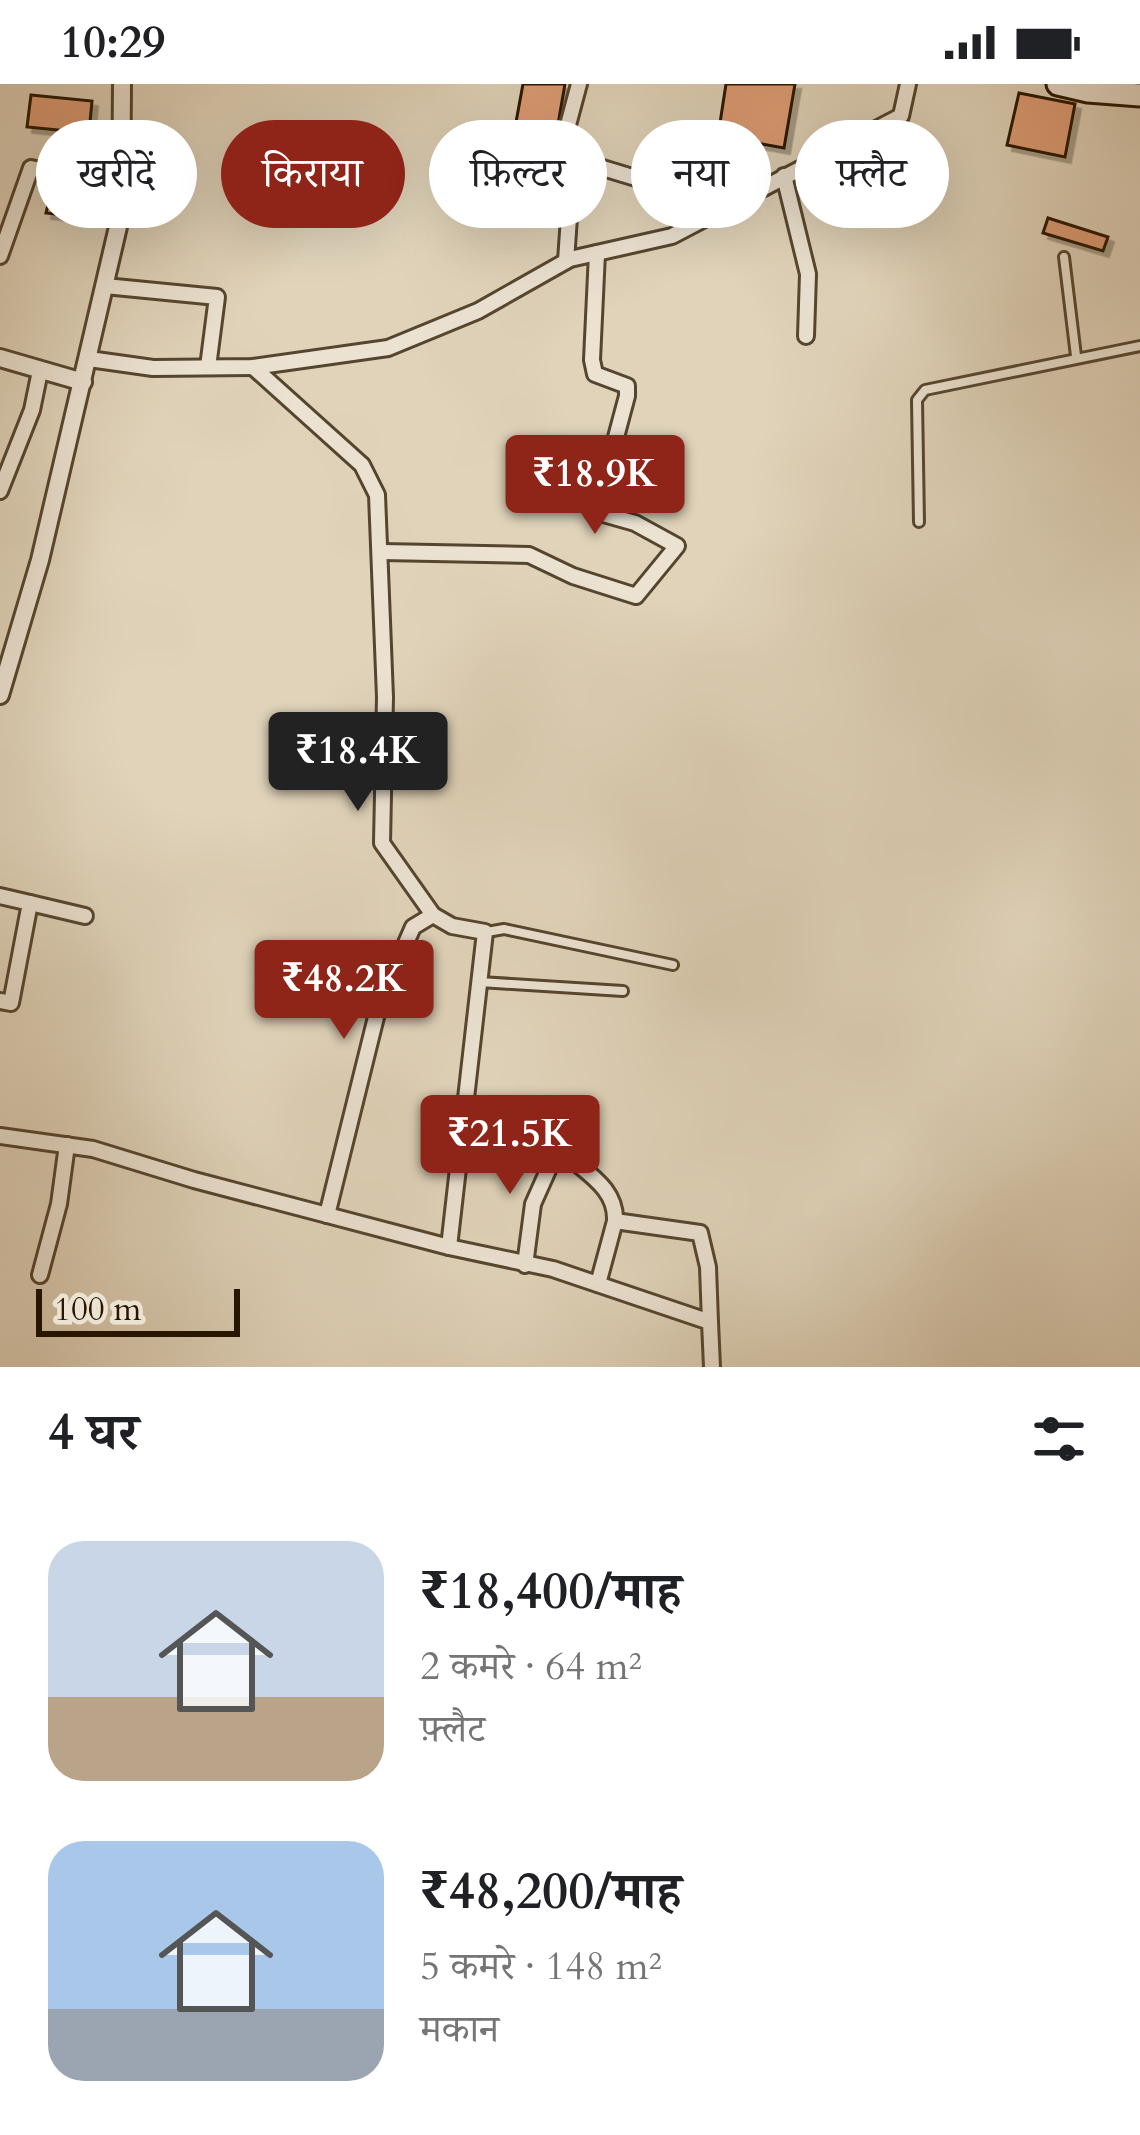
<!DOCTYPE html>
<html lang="hi">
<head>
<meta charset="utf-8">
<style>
	body { margin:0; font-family:Cardo,"Noto Serif Devanagari",serif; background:#f6f6f6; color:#202124; height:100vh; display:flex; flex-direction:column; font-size:45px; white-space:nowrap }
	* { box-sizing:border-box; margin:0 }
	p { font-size:39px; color:#757577 }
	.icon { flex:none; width:66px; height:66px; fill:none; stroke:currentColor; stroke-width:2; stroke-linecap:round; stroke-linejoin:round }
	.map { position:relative; height:1283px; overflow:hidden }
	.panel { display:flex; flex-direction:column; background:#fff; flex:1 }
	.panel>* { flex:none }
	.guide { position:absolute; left:36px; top:36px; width:1068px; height:108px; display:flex; gap:24px }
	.scale { position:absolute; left:36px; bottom:30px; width:204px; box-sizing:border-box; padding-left:12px; border:6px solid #281600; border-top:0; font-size:33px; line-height:42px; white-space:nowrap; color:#281600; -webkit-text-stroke:9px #ebe2d2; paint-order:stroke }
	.price { position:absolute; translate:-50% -102px; padding:0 27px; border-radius:12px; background:#8f2418; color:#fff; font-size:39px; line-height:78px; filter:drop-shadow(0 3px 6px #0008) }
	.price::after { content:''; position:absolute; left:50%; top:72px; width:36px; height:27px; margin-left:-18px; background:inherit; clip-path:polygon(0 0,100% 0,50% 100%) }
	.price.selected { background:#222; color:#fff }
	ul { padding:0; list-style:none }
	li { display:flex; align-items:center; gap:36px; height:300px; padding:0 48px }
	li span { display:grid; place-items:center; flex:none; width:336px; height:240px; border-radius:36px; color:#555 }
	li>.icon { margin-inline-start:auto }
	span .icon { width:144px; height:144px; fill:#fffc; stroke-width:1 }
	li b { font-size:51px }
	h2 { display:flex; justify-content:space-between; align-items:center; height:144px; padding:0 48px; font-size:51px }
	.pill { padding:0 42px; border-radius:54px; background:#fff; box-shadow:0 12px 48px #0002; font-size:42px; line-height:108px }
	.pill.selected { background:#8f2418; color:#fff }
	.status { display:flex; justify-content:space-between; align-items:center; height:84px; padding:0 60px; background:#fff; direction:ltr }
	.status svg { height:33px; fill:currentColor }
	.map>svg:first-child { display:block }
</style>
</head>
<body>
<div class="status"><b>10:29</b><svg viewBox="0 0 49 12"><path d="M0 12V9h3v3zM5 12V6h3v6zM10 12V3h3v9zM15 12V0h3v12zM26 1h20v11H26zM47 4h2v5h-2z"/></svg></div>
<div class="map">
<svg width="1140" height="1283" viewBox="0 0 1140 1283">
	<defs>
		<filter id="shadow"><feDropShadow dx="5.5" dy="5.5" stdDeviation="0" flood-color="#0004"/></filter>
	</defs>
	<rect width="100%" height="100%" fill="#e0d3ba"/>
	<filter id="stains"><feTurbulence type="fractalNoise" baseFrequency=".00167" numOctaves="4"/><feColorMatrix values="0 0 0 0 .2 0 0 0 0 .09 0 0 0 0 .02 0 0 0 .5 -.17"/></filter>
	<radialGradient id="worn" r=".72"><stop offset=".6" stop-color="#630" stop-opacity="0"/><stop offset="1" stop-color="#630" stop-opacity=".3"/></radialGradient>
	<g fill="#de9d75" stroke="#281600" stroke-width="3" filter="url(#shadow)">
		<polygon points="523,0 565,0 553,69 512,60"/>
		<polygon points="726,0 795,0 784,64 718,52"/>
		<polygon points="1019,9 1075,20 1065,73 1007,61"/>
		<polygon points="31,11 92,17 89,49 27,43"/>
		<polygon points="53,100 108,113 106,136 46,129"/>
		<polygon points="1048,134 1108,153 1103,167 1043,149"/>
	</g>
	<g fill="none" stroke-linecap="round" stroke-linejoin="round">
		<g stroke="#56452e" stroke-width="14">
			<g id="service">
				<polyline points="1064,173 1076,272"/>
				<polyline points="919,438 917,316 925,306 1140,262"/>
				<polyline points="487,848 504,845 673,881"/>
				<polyline points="480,898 623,907"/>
			</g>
		</g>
		<g stroke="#56452e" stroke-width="20">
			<g id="minor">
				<polyline points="573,75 728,122"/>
				<polyline points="784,92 808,190 806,252"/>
				<polyline points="0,172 31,84 121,104"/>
				<polyline points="566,177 573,75 564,56 579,0"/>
				<polyline points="105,202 217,213 208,283"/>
				<polyline points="89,275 153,284 253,283 388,264 478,227 570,175 672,152 901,32 908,0"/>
				<polyline points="253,283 362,381 377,411 385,613 382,759 433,831 452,842 485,848 449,1163"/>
				<polyline points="0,407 32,326 40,287"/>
				<polyline points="382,468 529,471 573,492 636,512 677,462 635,439 596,428 627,312 627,302 595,290 592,276 597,169"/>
				<polyline points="0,812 30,819 11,919 0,917"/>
				<polyline points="30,819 85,832"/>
				<path d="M465 1034 550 1051C568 1083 617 1095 615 1137"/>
				<polyline points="0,1052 93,1065 194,1096 449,1163 553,1185 710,1238 712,1283"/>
				<polyline points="327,1131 379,921 413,843 433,831"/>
				<polyline points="525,1181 533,1120 558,1064"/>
				<polyline points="40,1191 59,1120 67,1061"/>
				<polyline points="598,1200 615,1137 700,1149 708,1183 710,1238"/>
			</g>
		</g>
		<g stroke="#56452e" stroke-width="22">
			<g id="tertiary">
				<polyline points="0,274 83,298"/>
				<polyline points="0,611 40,476 121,130 122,0"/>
			</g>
		</g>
		<g stroke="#281600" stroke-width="27">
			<polyline id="secondary" points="1058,0 1088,7 1140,11"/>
		</g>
		<use href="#service" stroke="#ebe2d2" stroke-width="8"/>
		<use href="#minor" stroke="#ebe2d2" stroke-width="14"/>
		<use href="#tertiary" stroke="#ebe2d2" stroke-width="16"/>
		<use href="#secondary" stroke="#ebe2d2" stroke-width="21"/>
	</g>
	<rect width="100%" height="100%" filter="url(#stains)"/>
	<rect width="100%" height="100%" fill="url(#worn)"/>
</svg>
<div class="scale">100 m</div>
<b class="price" style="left:595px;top:453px">₹18.9K</b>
<b class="price selected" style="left:358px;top:730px">₹18.4K</b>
<b class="price" style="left:344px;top:958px">₹48.2K</b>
<b class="price" style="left:510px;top:1113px">₹21.5K</b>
<div class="guide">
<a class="pill">खरीदें</a>
<a class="pill selected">किराया</a>
<a class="pill">फ़िल्टर</a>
<a class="pill">नया</a>
<a class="pill">फ़्लैट</a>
</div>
</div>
<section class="panel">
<h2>4 घर<svg class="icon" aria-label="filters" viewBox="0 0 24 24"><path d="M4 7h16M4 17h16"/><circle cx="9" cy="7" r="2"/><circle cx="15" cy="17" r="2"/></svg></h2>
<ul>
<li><span style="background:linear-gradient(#c9d6e8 65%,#b9a48a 0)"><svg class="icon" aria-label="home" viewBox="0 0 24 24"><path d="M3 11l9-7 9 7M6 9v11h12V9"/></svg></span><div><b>₹18,400/माह</b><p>2 कमरे · 64 m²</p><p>फ़्लैट</p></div></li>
<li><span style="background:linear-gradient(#a9c7e8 70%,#9aa5b1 0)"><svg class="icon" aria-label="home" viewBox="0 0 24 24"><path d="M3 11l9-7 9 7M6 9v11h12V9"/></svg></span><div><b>₹48,200/माह</b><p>5 कमरे · 148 m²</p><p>मकान</p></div></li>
</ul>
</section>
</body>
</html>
